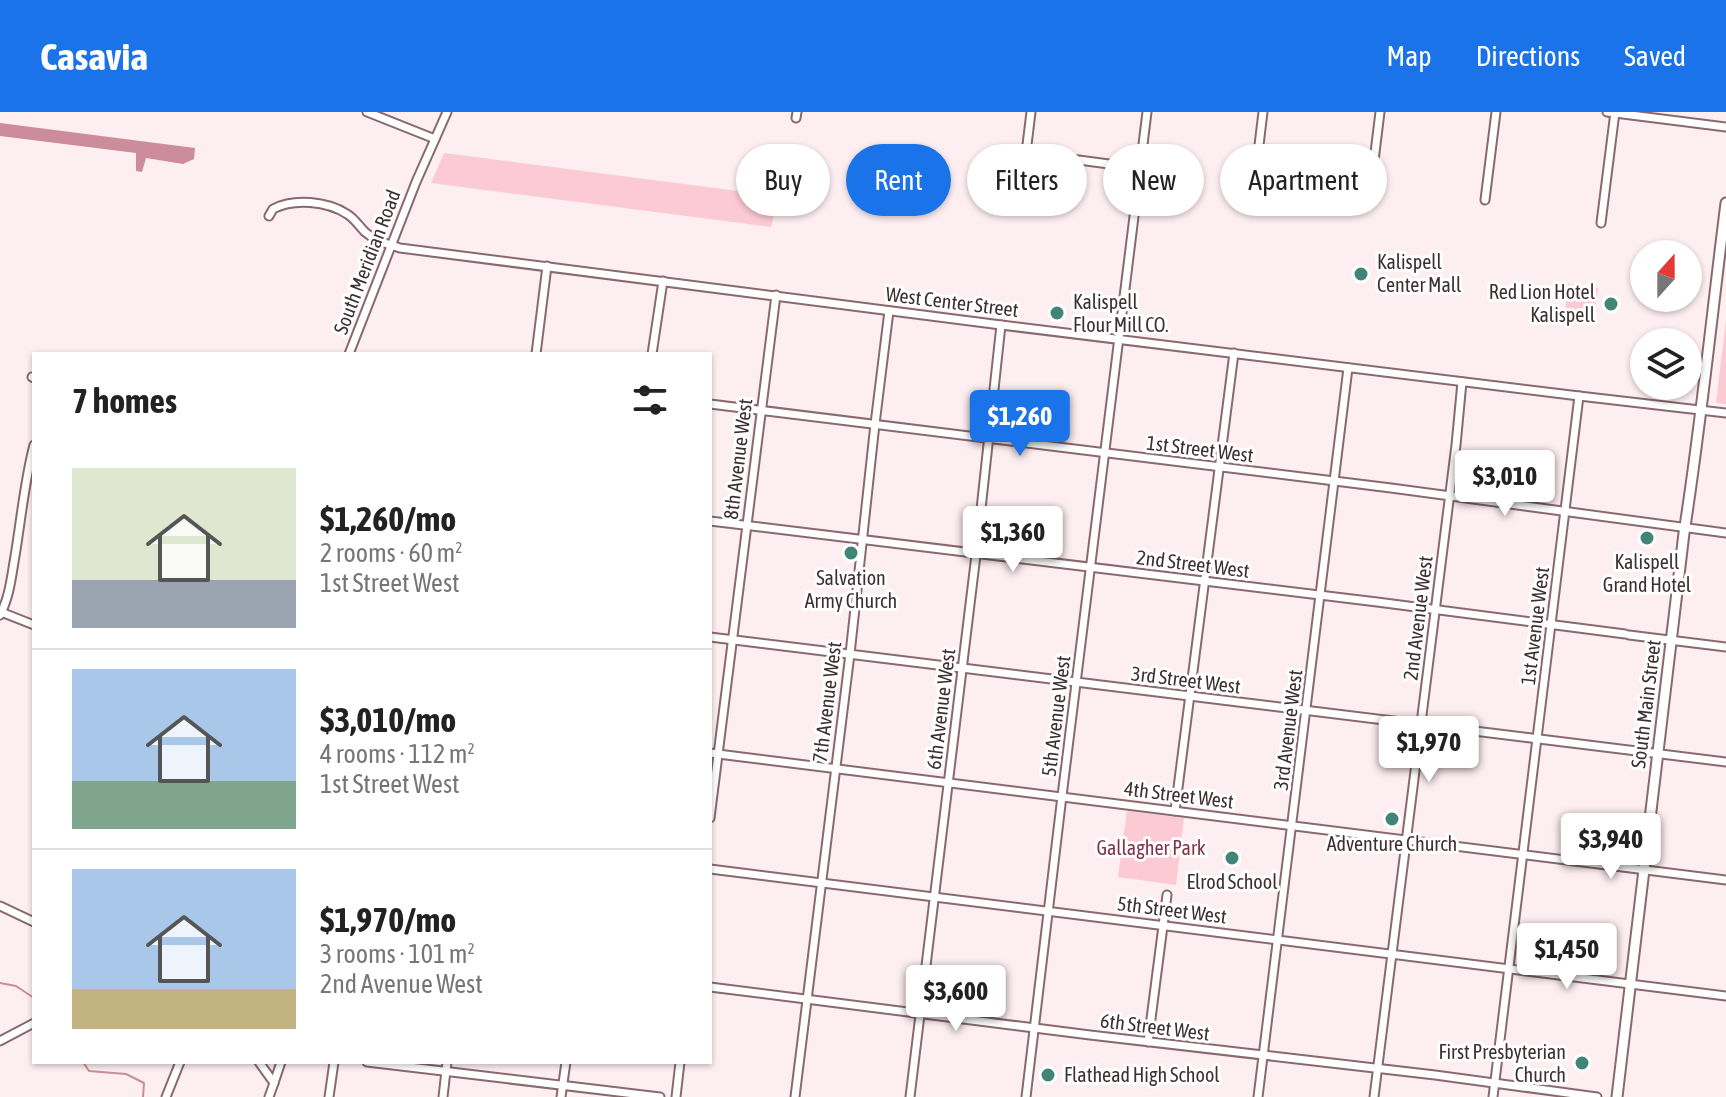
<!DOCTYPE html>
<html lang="en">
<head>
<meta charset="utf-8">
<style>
	body { margin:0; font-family:"Asap Condensed",sans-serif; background:#f2f2f2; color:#222; height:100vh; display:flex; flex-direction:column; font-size:30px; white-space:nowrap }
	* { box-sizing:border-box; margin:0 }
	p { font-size:26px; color:#767676 }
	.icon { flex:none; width:44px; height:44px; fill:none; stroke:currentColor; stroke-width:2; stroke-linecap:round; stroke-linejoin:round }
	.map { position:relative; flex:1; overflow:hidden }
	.sheet { position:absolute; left:32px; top:240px; width:680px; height:712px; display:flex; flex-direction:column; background:#fff; border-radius:0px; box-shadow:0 2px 6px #0004 }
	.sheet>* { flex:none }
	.guide { position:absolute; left:736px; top:32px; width:760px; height:72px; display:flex; gap:16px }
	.needle { width:52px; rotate:21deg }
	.buttons { position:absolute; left:1630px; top:128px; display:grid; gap:16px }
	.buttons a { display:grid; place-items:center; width:72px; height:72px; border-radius:50%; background:#fff; box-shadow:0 2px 6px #0004; font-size:40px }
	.price { position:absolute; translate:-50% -68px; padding:0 18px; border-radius:8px; background:#fff; color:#222; font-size:26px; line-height:52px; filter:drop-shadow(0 2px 4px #0008) }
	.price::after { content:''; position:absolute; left:50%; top:48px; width:24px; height:18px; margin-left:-12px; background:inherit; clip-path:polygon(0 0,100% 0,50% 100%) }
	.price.current { background:#1a73e8; color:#fff }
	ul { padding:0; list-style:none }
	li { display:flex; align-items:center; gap:24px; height:200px; padding:0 40px }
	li+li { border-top:2px solid #e0e0e0 }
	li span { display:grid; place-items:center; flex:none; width:224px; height:160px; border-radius:0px; color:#555 }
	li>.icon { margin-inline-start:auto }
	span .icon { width:96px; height:96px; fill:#fffc; stroke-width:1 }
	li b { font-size:34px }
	h2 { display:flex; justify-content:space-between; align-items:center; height:96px; padding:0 40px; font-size:34px }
	.chip { padding:0 28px; border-radius:36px; background:#fff; box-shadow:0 2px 6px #0004; font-size:28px; line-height:72px }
	.chip.current { background:#1a73e8; color:#fff }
	header { display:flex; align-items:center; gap:48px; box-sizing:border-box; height:112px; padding:0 40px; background:#1a73e8; color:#fff }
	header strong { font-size:38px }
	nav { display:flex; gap:44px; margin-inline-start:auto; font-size:28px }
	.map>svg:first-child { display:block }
</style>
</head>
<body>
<header>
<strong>Casavia</strong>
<nav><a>Map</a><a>Directions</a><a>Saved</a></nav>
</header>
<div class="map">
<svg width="1726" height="985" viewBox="0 0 1726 985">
	<rect width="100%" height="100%" fill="#fdeef1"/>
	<g fill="#fbcad4">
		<polygon points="444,41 730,78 778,85 771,115 431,71"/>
		<polygon points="1568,172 1598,176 1594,205 1565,202"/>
		<polygon points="1726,208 1726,292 1716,291"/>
		<polygon points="1127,699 1184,706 1176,773 1118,765"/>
	</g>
	<polygon fill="#cd8c9b" points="0,11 195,36 194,47 183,52 146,46 142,60 136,59 136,41 0,24"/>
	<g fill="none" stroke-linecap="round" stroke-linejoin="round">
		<g stroke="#cd8c9b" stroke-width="2">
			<polyline points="0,871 16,874 34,886"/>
			<polyline points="83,950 89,959 126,962 144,971 143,985"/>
		</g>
		<g stroke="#896970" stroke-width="11">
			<g id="minor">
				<polyline points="367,0 435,27"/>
				<polyline points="1031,0 1026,41 1139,56"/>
				<polyline points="1607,0 1726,15"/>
				<polyline points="796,6 797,0"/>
				<polyline points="1256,58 1263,0"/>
				<polyline points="1371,73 1380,0"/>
				<polyline points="1485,88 1496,0"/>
				<path d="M269 104 273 97C294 86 327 89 347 102 354 106 359 114 365 120 375 129 388 132 400 136L1001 213 1579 284 1726 301"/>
				<polyline points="1601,111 1615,0"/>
				<polyline points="349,242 416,70 447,0"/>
				<polyline points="536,242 547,154"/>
				<polyline points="652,242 663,169"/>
				<polyline points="32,265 34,266"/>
				<polyline points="710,292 1391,376 1726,421"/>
				<polyline points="710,409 1377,490 1625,522"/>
				<polyline points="1,500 34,513"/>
				<path d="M0 503C9 486 11 468 14 450 21 410 24 371 34 333"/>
				<polyline points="1629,523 1726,535"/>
				<polyline points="710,525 1726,650"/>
				<polyline points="710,641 1726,768"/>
				<polyline points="1175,699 1234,241"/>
				<polyline points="710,706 776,183"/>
				<polyline points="710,757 1726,884"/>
				<polyline points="0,794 34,810"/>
				<polyline points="710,875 1090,923 1435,963 1597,985"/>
				<polyline points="0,929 34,911"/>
				<polyline points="1148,930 1167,783"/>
				<polyline points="259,950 274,971 269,985"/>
				<polyline points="367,950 660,985"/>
				<polyline points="274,971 281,950"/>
				<polyline points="166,985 180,950"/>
				<polyline points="329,985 334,950"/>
				<polyline points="443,985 447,950"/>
				<polyline points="561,985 566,950"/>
				<polyline points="676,985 680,950"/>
				<polyline points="795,985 850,542 875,312 889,199"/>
				<polyline points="910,985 976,443 1001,213"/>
				<polyline points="1026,985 1062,684 1147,0"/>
				<polyline points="1258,985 1348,256"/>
				<polyline points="1374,985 1456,333 1462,270"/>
				<polyline points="1493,985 1579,284"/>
			</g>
		</g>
		<g stroke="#896970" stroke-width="13">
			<path id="major" d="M1617 985 1684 421C1701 312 1712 201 1726 91"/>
		</g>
		<use href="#minor" stroke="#fff" stroke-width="7"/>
		<use href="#major" stroke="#fff" stroke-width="9"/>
	</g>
	<g fill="#418578" stroke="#fff" stroke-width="3">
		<circle cx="1361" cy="162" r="8"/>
		<circle cx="1611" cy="192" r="8"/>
		<circle cx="1057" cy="201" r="8"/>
		<circle cx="1647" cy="426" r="8"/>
		<circle cx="851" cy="441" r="8"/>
		<circle cx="1392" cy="707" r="8"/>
		<circle cx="1232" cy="746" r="8"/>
		<circle cx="1582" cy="951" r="8"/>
		<circle cx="1048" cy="963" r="8"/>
	</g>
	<g text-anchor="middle" stroke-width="6" stroke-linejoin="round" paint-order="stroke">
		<g font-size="20" fill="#3d2f32" stroke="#fff">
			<text transform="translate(367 150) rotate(-69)" y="7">South Meridian Road</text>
			<text transform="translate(952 190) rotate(7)" y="7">West Center Street</text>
			<text transform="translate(1200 337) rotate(7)" y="7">1st Street West</text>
			<text transform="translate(738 347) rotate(-83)" y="7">8th Avenue West</text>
			<text transform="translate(1193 452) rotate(7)" y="7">2nd Street West</text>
			<text transform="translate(1418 506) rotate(-83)" y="7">2nd Avenue West</text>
			<text transform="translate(1535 514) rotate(-83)" y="7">1st Avenue West</text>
			<text transform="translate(1186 568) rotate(7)" y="7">3rd Street West</text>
			<text transform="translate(827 590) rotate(-83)" y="7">7th Avenue West</text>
			<text transform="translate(1646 592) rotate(-83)" y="7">South Main Street</text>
			<text transform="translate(941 597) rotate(-83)" y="7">6th Avenue West</text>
			<text transform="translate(1056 604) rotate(-83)" y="7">5th Avenue West</text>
			<text transform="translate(1288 618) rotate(-83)" y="7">3rd Avenue West</text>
			<text transform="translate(1179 683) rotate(7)" y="7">4th Street West</text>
			<text transform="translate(1172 798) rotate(7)" y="7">5th Street West</text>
			<text transform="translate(1155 915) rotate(7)" y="7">6th Street West</text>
		</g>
		<g font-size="20" fill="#3d2f32" stroke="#fff">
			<text x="1377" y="157" text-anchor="start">Kalispell<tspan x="1377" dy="23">Center Mall</tspan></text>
			<text x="1595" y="187" text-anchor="end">Red Lion Hotel<tspan x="1595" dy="23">Kalispell</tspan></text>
			<text x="1073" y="197" text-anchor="start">Kalispell<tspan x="1073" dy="23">Flour Mill CO.</tspan></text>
			<text x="1647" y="457">Kalispell<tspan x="1647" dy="23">Grand Hotel</tspan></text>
			<text x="851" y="473">Salvation<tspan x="851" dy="23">Army Church</tspan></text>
			<text x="1392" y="739">Adventure Church</text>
			<text x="1232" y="777">Elrod School</text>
			<text x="1566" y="947" text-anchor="end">First Presbyterian<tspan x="1566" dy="23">Church</tspan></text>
			<text x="1064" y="970" text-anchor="start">Flathead High School</text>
		</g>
		<g font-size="20" fill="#82334b" stroke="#fff">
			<text x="1151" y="743">Gallagher Park</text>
		</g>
	</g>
</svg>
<div class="buttons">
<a><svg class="needle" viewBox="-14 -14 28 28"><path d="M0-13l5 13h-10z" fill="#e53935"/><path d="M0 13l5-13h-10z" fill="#767676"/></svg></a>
<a><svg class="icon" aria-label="layers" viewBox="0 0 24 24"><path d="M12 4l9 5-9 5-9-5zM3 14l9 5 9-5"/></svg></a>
</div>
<b class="price current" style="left:1020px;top:346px">$1,260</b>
<b class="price" style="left:1505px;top:406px">$3,010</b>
<b class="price" style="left:1013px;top:462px">$1,360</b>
<b class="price" style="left:1429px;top:672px">$1,970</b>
<b class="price" style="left:1611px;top:769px">$3,940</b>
<b class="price" style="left:1567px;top:879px">$1,450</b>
<b class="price" style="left:956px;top:921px">$3,600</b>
<div class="guide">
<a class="chip">Buy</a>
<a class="chip current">Rent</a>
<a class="chip">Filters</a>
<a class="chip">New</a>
<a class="chip">Apartment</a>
</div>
<section class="sheet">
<h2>7 homes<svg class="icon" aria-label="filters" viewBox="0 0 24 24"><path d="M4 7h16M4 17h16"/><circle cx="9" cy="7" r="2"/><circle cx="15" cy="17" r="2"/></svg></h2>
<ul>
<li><span style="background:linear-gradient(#dfe7d0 70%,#9aa5b1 0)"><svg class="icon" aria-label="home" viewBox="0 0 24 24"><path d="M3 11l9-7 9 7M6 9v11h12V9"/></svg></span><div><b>$1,260/mo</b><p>2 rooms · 60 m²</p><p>1st Street West</p></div></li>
<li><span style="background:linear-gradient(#a9c7e8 70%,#7fa58c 0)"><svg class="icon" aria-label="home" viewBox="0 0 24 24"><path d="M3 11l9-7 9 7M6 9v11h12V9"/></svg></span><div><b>$3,010/mo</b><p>4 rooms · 112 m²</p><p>1st Street West</p></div></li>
<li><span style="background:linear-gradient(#a9c7e8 75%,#c2b280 0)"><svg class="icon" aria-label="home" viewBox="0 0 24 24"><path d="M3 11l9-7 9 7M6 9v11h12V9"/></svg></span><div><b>$1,970/mo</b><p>3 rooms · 101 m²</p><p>2nd Avenue West</p></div></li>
</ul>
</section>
</div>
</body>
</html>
